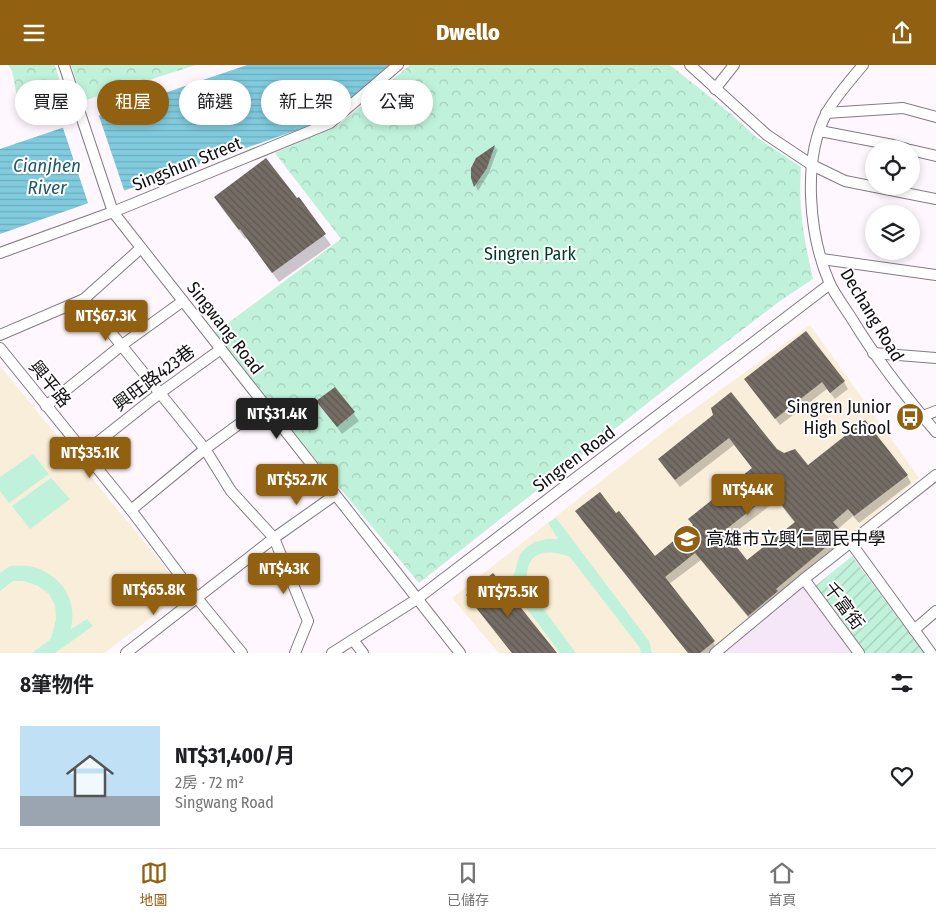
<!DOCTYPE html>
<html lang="zh-TW">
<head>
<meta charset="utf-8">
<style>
	body { margin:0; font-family:"Fira Sans Condensed","Noto Sans TC",sans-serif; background:#f6f6f6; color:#202124; height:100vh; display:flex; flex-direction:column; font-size:19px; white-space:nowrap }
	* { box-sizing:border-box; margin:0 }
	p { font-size:16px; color:#757577 }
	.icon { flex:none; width:28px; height:28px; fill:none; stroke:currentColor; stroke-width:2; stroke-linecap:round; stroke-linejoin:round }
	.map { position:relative; height:588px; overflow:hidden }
	.side { display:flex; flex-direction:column; background:#fff; flex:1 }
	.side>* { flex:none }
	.banner { position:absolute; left:15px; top:15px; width:500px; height:45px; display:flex; gap:10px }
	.buttons { position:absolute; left:865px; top:75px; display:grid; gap:10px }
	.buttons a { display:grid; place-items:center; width:55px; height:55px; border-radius:50%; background:#fff; box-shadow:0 2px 8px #0003; font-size:25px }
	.price { position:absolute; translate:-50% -42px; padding:0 11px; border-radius:5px; background:#926011; color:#fff; font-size:16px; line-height:32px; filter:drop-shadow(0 1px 2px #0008) }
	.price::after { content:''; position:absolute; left:50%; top:30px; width:15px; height:11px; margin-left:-8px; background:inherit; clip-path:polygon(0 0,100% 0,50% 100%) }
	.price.selected { background:#222; color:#fff }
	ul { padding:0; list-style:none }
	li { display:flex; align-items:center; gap:15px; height:125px; padding:0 20px }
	li span { display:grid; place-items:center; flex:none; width:140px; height:100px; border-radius:0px; color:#555 }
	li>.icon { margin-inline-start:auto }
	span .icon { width:60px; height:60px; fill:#fffc; stroke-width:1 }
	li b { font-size:21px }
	h2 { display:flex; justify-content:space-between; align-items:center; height:60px; padding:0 20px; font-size:21px }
	.pill { padding:0 18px; border-radius:22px; background:#fff; box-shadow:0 2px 8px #0003; font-size:18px; line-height:45px }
	.pill.selected { background:#926011; color:#fff }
	header { display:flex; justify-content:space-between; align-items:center; height:65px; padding:0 20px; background:#926011; color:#fff; font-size:22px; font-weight:800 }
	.menu { display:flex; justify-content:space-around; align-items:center; height:70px; border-top:1px solid #e0e0e0; background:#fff; font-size:14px; color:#757577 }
	.menu a { display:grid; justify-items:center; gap:2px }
	.menu .selected { color:#926011 }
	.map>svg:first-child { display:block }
</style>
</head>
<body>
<header><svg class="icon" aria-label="menu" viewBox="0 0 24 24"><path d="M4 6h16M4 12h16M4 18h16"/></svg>Dwello<svg class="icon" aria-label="share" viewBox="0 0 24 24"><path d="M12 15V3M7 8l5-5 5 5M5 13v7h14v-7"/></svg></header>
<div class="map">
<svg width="936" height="588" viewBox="0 0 936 588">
	<defs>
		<pattern id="park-crowns" width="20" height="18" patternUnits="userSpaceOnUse" patternTransform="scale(1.25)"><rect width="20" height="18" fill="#c0f2db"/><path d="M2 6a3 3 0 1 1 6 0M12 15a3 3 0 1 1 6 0" fill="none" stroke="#a4cebb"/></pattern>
		<pattern id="garden-furrows" width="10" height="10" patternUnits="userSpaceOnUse" patternTransform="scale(1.25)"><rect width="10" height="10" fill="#c0f2db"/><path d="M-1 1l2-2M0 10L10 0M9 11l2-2" fill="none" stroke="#a4cebb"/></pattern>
		<pattern id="water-rules" width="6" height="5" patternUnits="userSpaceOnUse" patternTransform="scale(1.25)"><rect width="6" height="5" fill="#81cbde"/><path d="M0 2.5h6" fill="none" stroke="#6eadbd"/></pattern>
		<pattern id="building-back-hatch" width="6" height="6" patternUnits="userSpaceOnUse" patternTransform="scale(1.25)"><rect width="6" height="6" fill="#756d65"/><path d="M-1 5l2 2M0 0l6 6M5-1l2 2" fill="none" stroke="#5f5852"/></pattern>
	</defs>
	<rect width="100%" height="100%" fill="#fef7fe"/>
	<polygon fill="#f5e7f7" points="804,514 859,588 715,588"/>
	<g fill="#f9eed9">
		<polygon points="810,260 919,413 783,527 706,588 499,588 452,533 675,358"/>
		<polygon points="0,301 185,527 104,588 0,588"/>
	</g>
	<g fill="url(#park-crowns)">
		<polygon points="8,0 55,0 67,40 21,53 12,6"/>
		<polygon points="71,0 196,0 83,36"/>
		<path d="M410 0H670L730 48 756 72 801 102C798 144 804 173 813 214L780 236 691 304 419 518 212 270 341 174 275 88 338 60Z"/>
	</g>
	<polygon fill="url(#garden-furrows)" points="852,491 924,588 863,588 814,522"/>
	<g fill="#c0f2db">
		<polygon points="33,389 49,409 9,438 0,426 0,412"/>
		<polygon points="51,413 70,434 30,464 12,441"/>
		<path d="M556 453 649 576 652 588H641L640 583 570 492C541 481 522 490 528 523L576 588H560L516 529 512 516 520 489 527 482 535 477 547 474H558L548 458Z"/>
		<path d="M10 501C18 501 29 500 37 503 64 513 77 537 71 564L87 554 93 561 55 588H32L51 574 56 554 55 540 49 529 38 521 24 516H13L0 526V508Z"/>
	</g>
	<polygon fill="url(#water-rules)" points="247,0 389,0 326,55 0,169 0,84"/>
	<polygon fill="#fef7fe" points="98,48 125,128 89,141 62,60"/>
	<g fill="#0003" fill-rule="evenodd">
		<polygon points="494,82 497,86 489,108 478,126 472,113 477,94"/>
		<polygon points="216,132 296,135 298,134 331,180 279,217 247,173 245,174 221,142"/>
		<polygon points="745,314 844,317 848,324 835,334 827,324 780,360"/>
		<polygon points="335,323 359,356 342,369 318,337"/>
		<path d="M714 351 808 401 907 410 911 418 859 458 853 451 838 464 846 476 753 558 701 495 669 519 718 584 713 588H688L581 454 616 449 654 492 694 461 753 404 734 380 680 422 664 402 659 394ZM777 435 795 458 747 497 728 473Z"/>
		<polygon points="467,531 556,588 512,588"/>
	</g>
	<g fill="url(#building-back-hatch)" fill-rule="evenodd">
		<polygon points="495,80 487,103 474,122 471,113 471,103 476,93"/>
		<polygon points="266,93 297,133 299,132 326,169 272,208 240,164 239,165 214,132"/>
		<polygon points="806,266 845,316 830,328 822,317 775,354 744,314"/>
		<polygon points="335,322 355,347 337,362 316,336"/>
		<path d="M731 327 777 384 784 388 795 384 808 400 865 355 908 410 854 451 848 444 833 457 843 468 776 524 778 526 748 551 695 488 665 512 715 576 700 588H688L575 446 600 427 616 448 619 446 655 491 693 460 688 454 752 403 729 373 675 415 658 394 713 350 711 343ZM772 428 795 457 747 495 724 466Z"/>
		<polygon points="493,508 557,588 512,588 466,530"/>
	</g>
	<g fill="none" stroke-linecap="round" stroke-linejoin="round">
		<g stroke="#837b84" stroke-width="12">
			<g id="street">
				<polyline points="64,0 113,147 460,588"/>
				<polyline points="690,0 767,70 812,100 845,116 936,134"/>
				<path d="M863 0C852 13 833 35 826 49 802 96 809 171 830 219 836 231 845 243 852 254 877 295 905 331 936 367"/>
				<polyline points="715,24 734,0"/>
				<polyline points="826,48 903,43 936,52"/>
				<polyline points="820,66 893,80 907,84"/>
				<polyline points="911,85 936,91"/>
				<polyline points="0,188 113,147 330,58 398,0"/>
				<polyline points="822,194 936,210"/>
				<polyline points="84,234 205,384 231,426 274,473 308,556 295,588"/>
				<polyline points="0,270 84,234 141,183"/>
				<polyline points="0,283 131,445 197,533 242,588"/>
				<polyline points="873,288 936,293"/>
				<polyline points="46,341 122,280 183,236"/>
				<polyline points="923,351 936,346"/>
				<polyline points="84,388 160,328 221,284"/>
				<polyline points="131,445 205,384 265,340"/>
				<polyline points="851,478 931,588"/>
				<polyline points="804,514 859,588"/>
				<polyline points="914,565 936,546"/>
				<polyline points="353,575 363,588"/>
				<polyline points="126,588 274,473 335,430"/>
				<polyline points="332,588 417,534 830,219"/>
				<polyline points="715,588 804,514 936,410"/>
			</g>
		</g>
		<use href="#street" stroke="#fff" stroke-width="10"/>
	</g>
	<defs>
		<g id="bus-disc" transform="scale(1.4375)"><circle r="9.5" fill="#926011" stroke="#fff"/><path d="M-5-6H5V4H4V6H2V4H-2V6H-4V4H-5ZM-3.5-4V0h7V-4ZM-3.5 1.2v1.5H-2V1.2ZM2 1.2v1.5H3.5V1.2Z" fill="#fff"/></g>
		<g id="school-disc" transform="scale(1.4375)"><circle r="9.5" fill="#926011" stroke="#fff"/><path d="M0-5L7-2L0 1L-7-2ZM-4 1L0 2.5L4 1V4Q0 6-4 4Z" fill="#fff"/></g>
	</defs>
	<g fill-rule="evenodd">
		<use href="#bus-disc" x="910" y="352"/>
		<use href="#school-disc" x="687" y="474"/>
	</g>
	<g text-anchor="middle" stroke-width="4" stroke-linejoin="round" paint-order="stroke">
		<g font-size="18" fill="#120f12" stroke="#fff">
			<text transform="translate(187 99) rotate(-22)" y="6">Singshun Street</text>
			<text transform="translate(872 250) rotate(59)" y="6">Dechang Road</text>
			<text transform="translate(225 263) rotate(52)" y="6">Singwang Road</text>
			<text transform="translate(154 313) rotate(-37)" y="6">興旺路423巷</text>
			<text transform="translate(50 319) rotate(51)" y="6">興平路</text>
			<text transform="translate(574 394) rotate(-37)" y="6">Singren Road</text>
			<text transform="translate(844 541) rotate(53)" y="6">千富街</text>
		</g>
		<g font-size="18" fill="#013a28" stroke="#fff">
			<text x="530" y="195">Singren Park</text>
		</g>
		<g font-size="18" fill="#120f12" stroke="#fff" text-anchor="end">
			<text x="891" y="348">Singren Junior<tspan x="891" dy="21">High School</tspan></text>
			<text x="706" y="480" text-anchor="start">高雄市立興仁國民中學</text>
		</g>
		<g font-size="19" font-style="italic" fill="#1e5a69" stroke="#fff">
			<text x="47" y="107">Cianjhen<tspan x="47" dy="22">River</tspan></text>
		</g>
	</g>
</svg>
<div class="buttons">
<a><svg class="icon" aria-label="locate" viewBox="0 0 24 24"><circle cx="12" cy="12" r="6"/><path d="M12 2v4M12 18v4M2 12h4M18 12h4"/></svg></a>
<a><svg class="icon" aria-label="layers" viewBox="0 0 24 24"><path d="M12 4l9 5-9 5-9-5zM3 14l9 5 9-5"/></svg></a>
</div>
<b class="price" style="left:106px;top:277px">NT$67.3K</b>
<b class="price selected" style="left:277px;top:375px">NT$31.4K</b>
<b class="price" style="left:90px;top:414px">NT$35.1K</b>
<b class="price" style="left:297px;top:441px">NT$52.7K</b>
<b class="price" style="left:748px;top:451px">NT$44K</b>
<b class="price" style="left:284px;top:530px">NT$43K</b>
<b class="price" style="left:154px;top:551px">NT$65.8K</b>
<b class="price" style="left:508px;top:553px">NT$75.5K</b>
<div class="banner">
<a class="pill">買屋</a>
<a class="pill selected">租屋</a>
<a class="pill">篩選</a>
<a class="pill">新上架</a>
<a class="pill">公寓</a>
</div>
</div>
<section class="side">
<h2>8筆物件<svg class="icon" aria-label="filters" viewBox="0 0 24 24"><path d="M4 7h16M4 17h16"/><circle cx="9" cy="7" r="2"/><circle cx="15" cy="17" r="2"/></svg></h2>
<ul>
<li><span style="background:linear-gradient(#bfe0f5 70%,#9aa5b1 0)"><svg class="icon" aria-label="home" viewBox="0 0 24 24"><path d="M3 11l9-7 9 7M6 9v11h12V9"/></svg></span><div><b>NT$31,400/月</b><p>2房 · 72 m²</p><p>Singwang Road</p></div><svg class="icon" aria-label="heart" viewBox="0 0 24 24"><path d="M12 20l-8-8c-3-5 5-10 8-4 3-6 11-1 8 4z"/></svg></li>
</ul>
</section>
<nav class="menu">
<a class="selected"><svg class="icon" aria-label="map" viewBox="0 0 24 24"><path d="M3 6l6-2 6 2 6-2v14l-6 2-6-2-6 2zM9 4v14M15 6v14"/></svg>地圖</a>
<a><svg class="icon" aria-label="saved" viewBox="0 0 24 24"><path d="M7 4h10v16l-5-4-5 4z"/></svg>已儲存</a>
<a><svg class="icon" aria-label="home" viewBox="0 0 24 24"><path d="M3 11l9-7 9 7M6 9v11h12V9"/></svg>首頁</a>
</nav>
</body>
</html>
